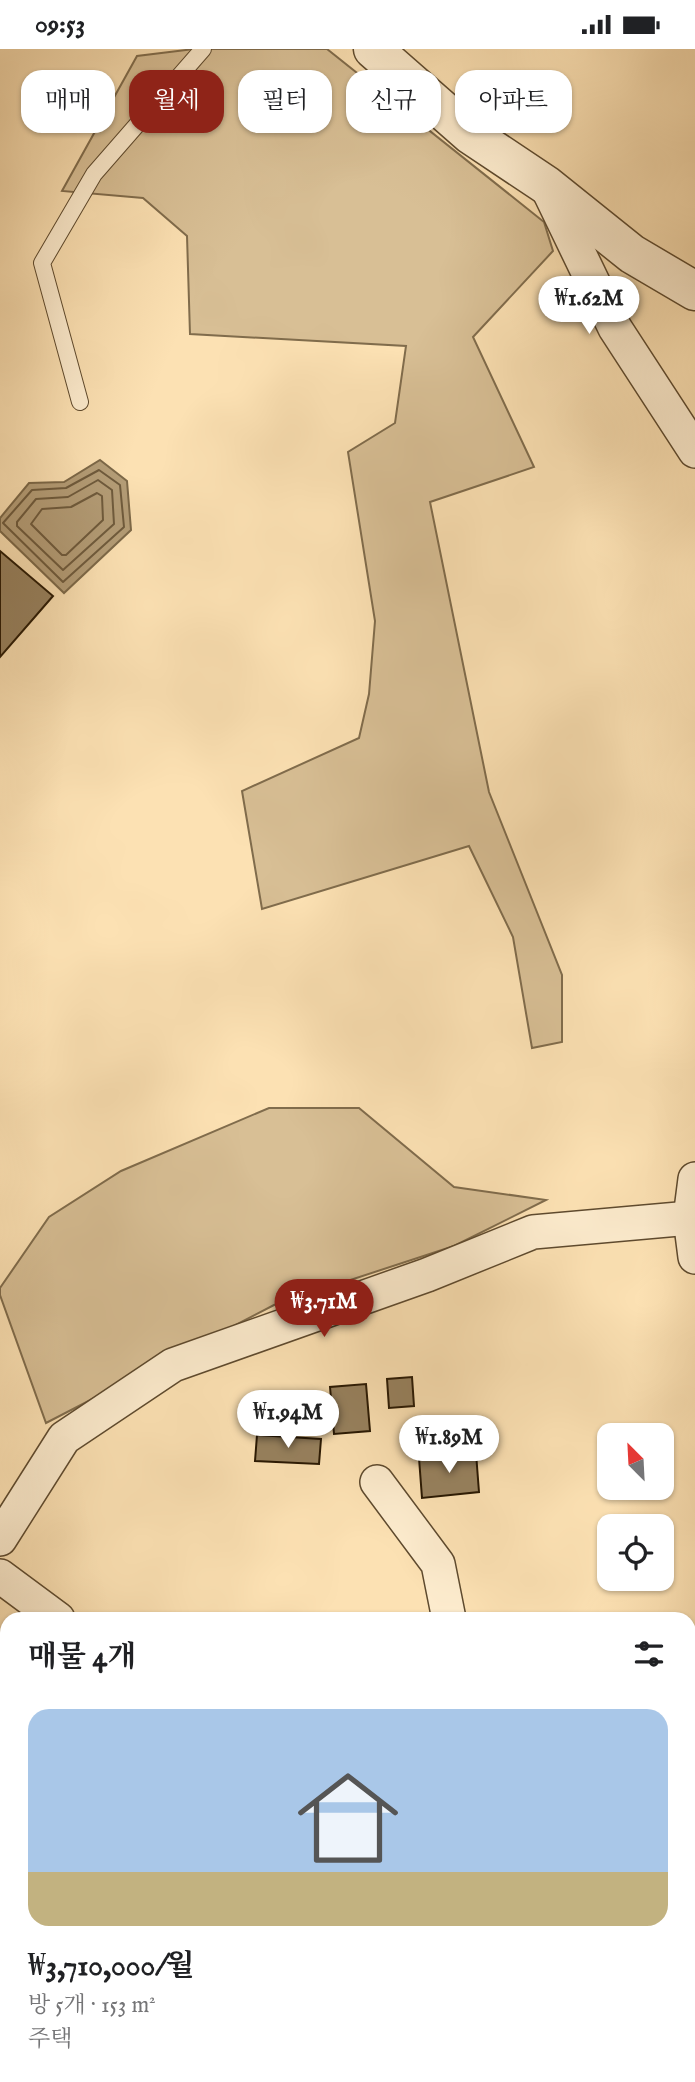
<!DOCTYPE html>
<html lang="ko">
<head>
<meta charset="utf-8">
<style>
	body { margin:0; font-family:"IM FELL English","Noto Serif KR",serif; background:#f6f6f6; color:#202124; height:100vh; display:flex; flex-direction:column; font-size:26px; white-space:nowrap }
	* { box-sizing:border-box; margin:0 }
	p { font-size:23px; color:#757577 }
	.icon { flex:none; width:38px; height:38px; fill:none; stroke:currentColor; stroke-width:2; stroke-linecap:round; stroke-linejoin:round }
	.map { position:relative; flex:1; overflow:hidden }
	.panel { position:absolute; left:0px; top:1563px; width:696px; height:471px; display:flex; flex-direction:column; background:#fff; border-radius:21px 21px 0 0; box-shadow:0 2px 5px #0004 }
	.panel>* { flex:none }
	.top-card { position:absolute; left:21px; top:21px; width:654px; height:63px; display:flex; gap:14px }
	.needle { width:46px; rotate:336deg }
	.buttons { position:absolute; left:597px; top:1374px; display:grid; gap:14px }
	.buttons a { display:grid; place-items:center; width:77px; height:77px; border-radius:14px; background:#fff; box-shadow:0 2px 5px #0004; font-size:35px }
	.price { position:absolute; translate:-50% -60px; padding:0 16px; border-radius:24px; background:#fff; color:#222; font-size:23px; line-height:46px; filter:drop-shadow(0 2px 4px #0008) }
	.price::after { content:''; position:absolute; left:50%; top:42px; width:21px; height:16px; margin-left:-10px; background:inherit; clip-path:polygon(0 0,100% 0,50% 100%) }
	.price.on { background:#8f2418; color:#fff }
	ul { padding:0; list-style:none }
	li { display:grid; align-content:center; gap:14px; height:371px; padding:0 28px }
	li+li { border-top:2px solid #e0e0e0 }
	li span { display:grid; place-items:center; height:217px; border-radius:21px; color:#555 }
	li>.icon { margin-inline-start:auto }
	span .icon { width:126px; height:126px; fill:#fffc; stroke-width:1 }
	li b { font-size:30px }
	h2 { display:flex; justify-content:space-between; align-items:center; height:84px; padding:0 28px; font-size:30px }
	.tag { padding:0 24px; border-radius:21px; background:#fff; box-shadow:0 2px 5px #0004; font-size:24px; line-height:63px }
	.tag.on { background:#8f2418; color:#fff }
	.status { display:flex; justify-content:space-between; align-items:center; height:49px; padding:0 35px; background:#fff; direction:ltr }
	.status svg { height:19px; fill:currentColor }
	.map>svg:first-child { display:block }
</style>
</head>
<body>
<div class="status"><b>09:53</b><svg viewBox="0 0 49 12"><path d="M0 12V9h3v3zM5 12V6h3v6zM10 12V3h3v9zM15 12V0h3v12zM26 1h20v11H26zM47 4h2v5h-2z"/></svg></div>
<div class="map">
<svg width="695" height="2033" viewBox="0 0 695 2033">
	<rect width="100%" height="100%" fill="#fce1b3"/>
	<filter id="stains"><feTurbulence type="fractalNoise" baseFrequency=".00286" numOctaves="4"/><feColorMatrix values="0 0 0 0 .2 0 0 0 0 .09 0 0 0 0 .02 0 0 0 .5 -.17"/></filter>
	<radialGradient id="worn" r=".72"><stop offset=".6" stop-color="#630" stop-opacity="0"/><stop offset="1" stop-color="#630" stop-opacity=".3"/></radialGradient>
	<g fill="#d8bf95" stroke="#806c4c" stroke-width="2">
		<polygon points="194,0 327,0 544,173 553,202 473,288 534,418 430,453 489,743 562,926 562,993 532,999 513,888 469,797 262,860 242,742 359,689 369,645 375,572 348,403 395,374 406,297 190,285 187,187 143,149 62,142 137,7"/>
		<polygon points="269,1059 359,1059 454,1138 546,1151 454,1197 274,1256 46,1374 0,1246 0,1239 49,1168 121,1122"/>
	</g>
	<polygon fill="#b49d77" stroke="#7c6848" stroke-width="2" points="100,411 127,432 131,481 64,544 0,482 0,469 29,434 64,433"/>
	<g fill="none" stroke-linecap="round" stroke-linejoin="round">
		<g stroke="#6e5a3c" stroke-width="2">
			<polygon points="99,421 120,436 124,478 63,533 3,474 32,441 66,439"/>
			<polygon points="98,431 112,441 114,475 63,521 17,477 17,473 36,450 68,448"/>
			<polygon points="97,444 102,447 103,471 66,506 62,506 31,475 42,460 71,458"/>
		</g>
	</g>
	<g fill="#97815e" stroke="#291802" stroke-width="2">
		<polygon points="0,502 53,547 0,608"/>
		<polygon points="412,1328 414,1357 389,1359 387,1330"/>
		<polygon points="366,1335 370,1382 334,1385 330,1338"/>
		<polygon points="257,1386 321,1390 319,1415 255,1412"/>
		<polygon points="476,1404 479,1443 422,1449 419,1409"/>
		<polygon points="0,1605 7,1610 7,1655 0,1666"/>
		<polygon points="334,2026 364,2026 341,2033 336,2033"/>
		<polygon points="435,2026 462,2026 464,2033 433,2033 432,2027"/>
		<polygon points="591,2026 628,2026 628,2033 592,2033"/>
	</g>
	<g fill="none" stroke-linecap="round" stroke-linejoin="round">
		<g stroke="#5e4a2e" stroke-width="18">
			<polyline id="service" points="80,353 42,214 94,125 203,0"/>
		</g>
		<g stroke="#5e4a2e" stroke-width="36">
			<g id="minor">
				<polyline points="546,136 615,279 695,402"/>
				<polyline points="695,1130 690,1169 695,1208"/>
				<polyline points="377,1433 438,1515 449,1570"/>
				<polyline points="0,1490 64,1389 173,1316 427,1226 533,1183 690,1169"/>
				<polyline points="0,1527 58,1570"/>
				<polyline points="690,1647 695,1645"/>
				<polyline points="690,1909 695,1906"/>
				<polyline points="294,2026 296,2033"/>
				<polyline points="567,2026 567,2033"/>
			</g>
		</g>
		<g stroke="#5e4a2e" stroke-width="41">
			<polyline id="tertiary" points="373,0 471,86 546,136 632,205 695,242"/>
		</g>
		<use href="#service" stroke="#fdecce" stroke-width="16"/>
		<use href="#minor" stroke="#fdecce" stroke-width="33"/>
		<use href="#tertiary" stroke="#fdecce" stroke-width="38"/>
	</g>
	<rect width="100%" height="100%" filter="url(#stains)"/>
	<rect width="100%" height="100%" fill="url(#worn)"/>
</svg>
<div class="buttons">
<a><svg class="needle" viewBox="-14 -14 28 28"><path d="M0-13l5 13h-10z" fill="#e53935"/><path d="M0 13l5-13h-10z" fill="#757577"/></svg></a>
<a><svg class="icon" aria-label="locate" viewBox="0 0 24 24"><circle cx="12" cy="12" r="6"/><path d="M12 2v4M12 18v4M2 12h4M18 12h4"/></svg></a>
</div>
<b class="price" style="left:589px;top:287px">₩1.62M</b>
<b class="price on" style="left:324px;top:1290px">₩3.71M</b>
<b class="price" style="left:288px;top:1401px">₩1.94M</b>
<b class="price" style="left:449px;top:1426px">₩1.89M</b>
<div class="top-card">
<a class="tag">매매</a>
<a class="tag on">월세</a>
<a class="tag">필터</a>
<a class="tag">신규</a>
<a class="tag">아파트</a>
</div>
<section class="panel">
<h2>매물 4개<svg class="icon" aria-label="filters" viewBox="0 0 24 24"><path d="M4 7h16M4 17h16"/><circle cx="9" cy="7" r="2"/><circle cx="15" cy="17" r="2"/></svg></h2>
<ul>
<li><span style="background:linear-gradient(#a9c7e8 75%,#c2b280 0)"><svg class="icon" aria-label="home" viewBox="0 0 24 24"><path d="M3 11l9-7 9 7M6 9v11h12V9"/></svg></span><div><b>₩3,710,000/월</b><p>방 5개 · 153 m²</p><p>주택</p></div></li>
</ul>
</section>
</div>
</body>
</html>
